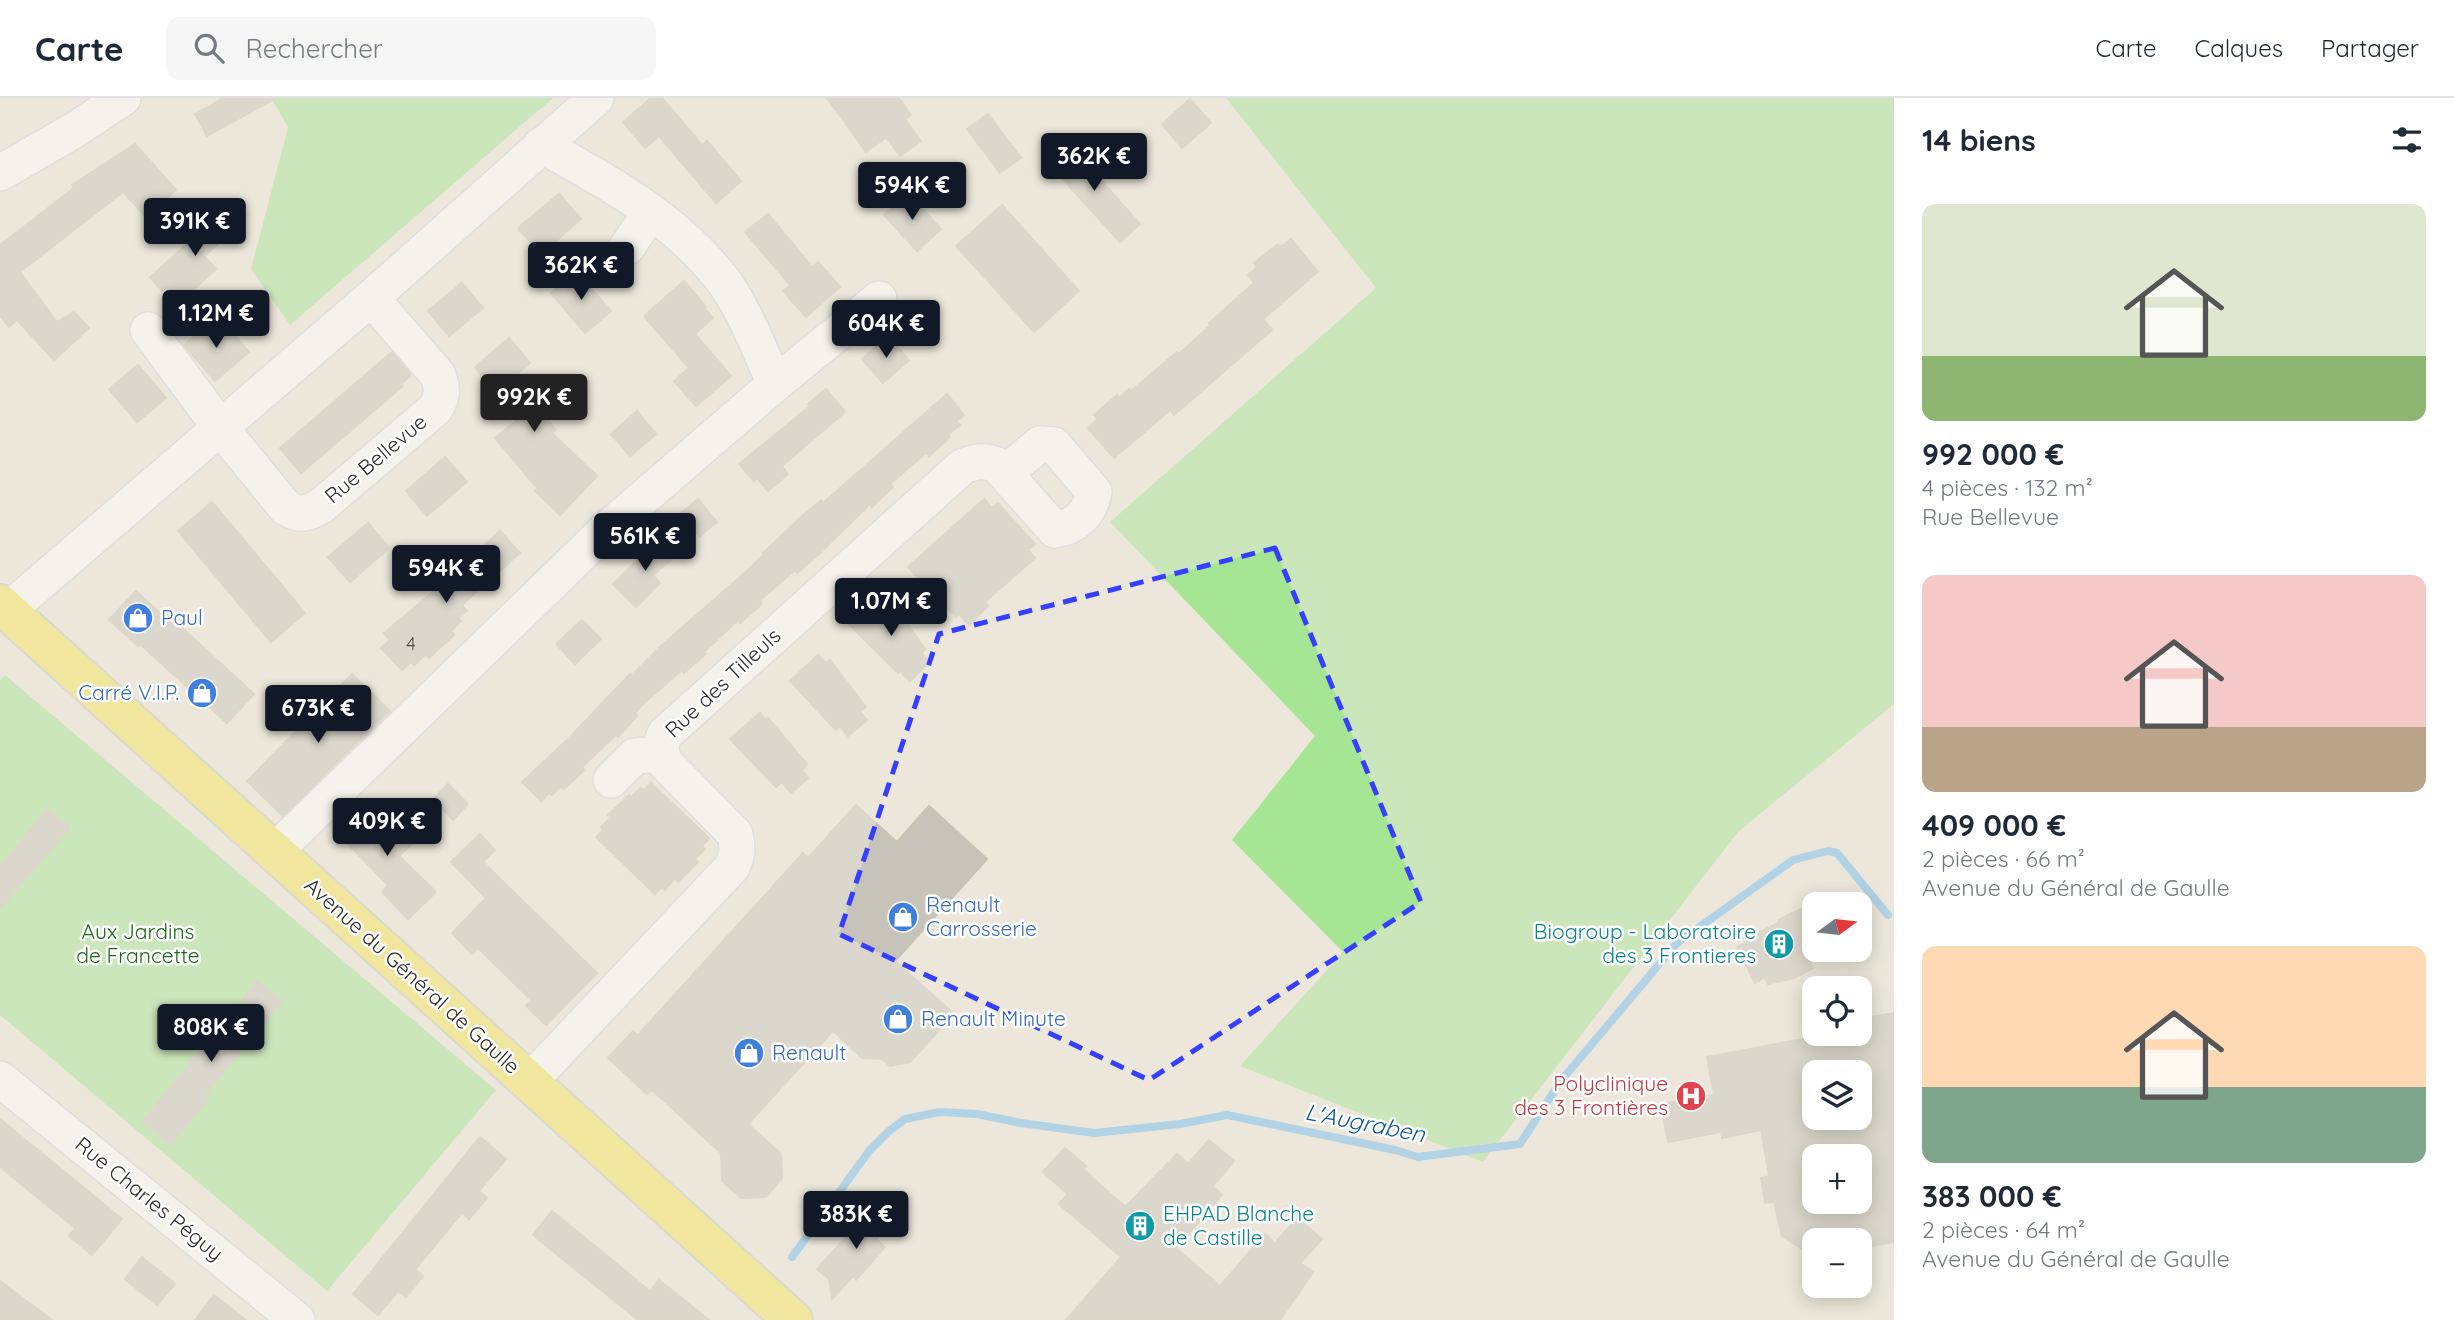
<!DOCTYPE html>
<html lang="fr">
<head>
<meta charset="utf-8">
<style>
	body { margin:0; font-family:Quicksand,sans-serif; background:#f6f6f7; color:#1f2937; height:100vh; display:flex; flex-direction:column; font-size:26px; white-space:nowrap }
	* { box-sizing:border-box; margin:0 }
	p { font-size:23px; color:#747a83 }
	.icon { flex:none; width:38px; height:38px; fill:none; stroke:currentColor; stroke-width:2; stroke-linecap:round; stroke-linejoin:round }
	.map { position:relative; flex:1; overflow:hidden }
	.side { display:flex; flex-direction:column; background:#fff; width:560px }
	.side>* { flex:none }
	.needle { width:46px; rotate:75deg }
	.controls { position:absolute; left:1802px; top:794px; display:grid; gap:14px }
	.controls a { display:grid; place-items:center; width:70px; height:70px; border-radius:14px; background:#fff; box-shadow:0 4px 18px #0003; font-size:35px }
	.price { position:absolute; translate:-50% -60px; padding:0 16px; border-radius:7px; background:#111827; color:#fff; font-size:23px; line-height:46px; filter:drop-shadow(0 2px 4px #0008) }
	.price::after { content:''; position:absolute; left:50%; top:42px; width:21px; height:16px; margin-left:-10px; background:inherit; clip-path:polygon(0 0,100% 0,50% 100%) }
	.price.on { background:#222; color:#fff }
	ul { padding:0; list-style:none }
	li { display:grid; align-content:center; gap:14px; height:371px; padding:0 28px }
	li span { display:grid; place-items:center; height:217px; border-radius:14px; color:#555 }
	li>.icon { margin-inline-start:auto }
	span .icon { width:126px; height:126px; fill:#fffc; stroke-width:1 }
	li b { font-size:30px }
	h2 { display:flex; justify-content:space-between; align-items:center; height:84px; padding:0 28px; font-size:30px }
	header { display:flex; align-items:center; gap:42px; box-sizing:border-box; height:98px; padding:0 35px; background:#fff; border-bottom:2px solid #e0e1e3 }
	header strong { font-size:33px }
	nav { display:flex; gap:38px; margin-inline-start:auto; font-size:24px }
	.search { width:490px; height:63px; background:#f6f6f7; display:flex; align-items:center; gap:18px; box-sizing:border-box; padding:0 24px; border-radius:14px; color:#747a83; font-size:26px }
	main { display:flex; flex:1; min-height:0 }
	.map>svg:first-child { display:block }
</style>
</head>
<body>
<header>
<strong>Carte</strong>
<div class="search"><svg class="icon" aria-label="search" viewBox="0 0 24 24"><circle cx="10" cy="10" r="6"/><path d="M15 15l6 6"/></svg>Rechercher</div>
<nav><a>Carte</a><a>Calques</a><a>Partager</a></nav>
</header>
<main>
<div class="map">
<svg width="1894" height="1222" viewBox="0 0 1894 1222">
	<rect width="100%" height="100%" fill="#ece7da"/>
	<g fill="#a5e594">
		<polygon points="271,0 553,0 290,227 251,171 288,29"/>
		<polygon points="1226,0 1894,0 1894,606 1738,734 1483,1064 1240,968 1343,854 1232,742 1315,638 1110,424 1376,190"/>
		<polygon points="5,577 496,992 327,1193 0,917 0,583"/>
	</g>
	<g fill="none" stroke-linecap="round" stroke-linejoin="round">
		<polyline stroke="#69bbf2" stroke-width="8" points="792,1159 869,1053 888,1034 905,1021 939,1014 977,1016 1021,1025 1094,1035 1180,1026 1227,1017 1395,1052 1418,1059 1520,1046 1560,984 1677,845 1793,762 1828,753 1837,755 1888,817"/>
	</g>
	<g fill="#c7c3ba" stroke="#c7c3b4" stroke-width="2" fill-rule="evenodd">
		<polygon points="224,0 276,0 207,38 195,16"/>
		<polygon points="651,0 662,0 702,47 707,43 741,83 716,105 659,38 645,50 623,24"/>
		<polygon points="827,0 899,0 911,17 905,21 921,43 900,58 886,39 866,54"/>
		<polygon points="1190,1 1211,25 1182,50 1162,26"/>
		<polygon points="988,16 1021,60 1000,75 967,31"/>
		<polygon points="135,46 176,92 146,119 123,94 20,174 57,224 74,214 89,230 54,262 17,222 9,229 0,218 0,147 74,90 72,87"/>
		<polygon points="1069,47 1140,126 1120,144 1048,65"/>
		<polygon points="908,95 941,131 917,153 884,117"/>
		<polygon points="559,96 581,121 541,156 518,130"/>
		<polygon points="1002,107 1079,193 1034,234 956,148"/>
		<polygon points="230,108 243,124 204,158 216,171 180,204 167,190 162,193 150,179"/>
		<polygon points="768,116 812,169 818,164 840,189 806,219 783,193 790,187 745,134"/>
		<polygon points="1291,141 1318,174 1263,221 1272,232 1174,317 1170,312 1114,360 1088,330 1098,321 1094,317 1117,297 1119,300 1129,291 1131,293 1177,254 1179,256 1211,227 1209,225 1254,185 1248,177 1257,170 1254,165 1278,146 1281,149"/>
		<polygon points="576,173 611,213 585,235 551,195"/>
		<polygon points="684,183 706,209 704,210 713,220 695,236 731,278 696,308 674,283 689,270 644,218"/>
		<polygon points="462,185 483,210 449,238 428,213"/>
		<polygon points="208,226 216,235 225,227 249,254 215,283 184,247"/>
		<polygon points="888,238 909,262 883,285 862,261"/>
		<polygon points="509,240 530,265 513,279 556,332 552,335 597,378 560,417 535,393 538,391 495,340 518,321 475,269"/>
		<polygon points="392,254 411,277 401,286 403,288 301,375 280,350"/>
		<polygon points="138,267 166,300 137,324 109,291"/>
		<polygon points="826,291 845,314 782,368 788,376 768,393 757,380 754,383 739,366 810,308 808,306"/>
		<polygon points="947,296 964,317 957,323 960,327 948,336 950,339 929,358 926,355 890,386 893,389 872,409 870,406 817,458 797,475 795,472 759,503 762,506 740,525 738,522 704,554 706,556 684,575 682,572 644,605 635,615 637,618 618,639 616,637 582,669 584,672 564,691 561,688 552,697 549,695 541,703 522,684 569,640 630,576 632,577 662,547 748,472 764,456 763,455 801,419 821,402 823,405"/>
		<polygon points="637,313 656,336 630,358 611,336"/>
		<polygon points="445,359 467,384 427,418 406,393"/>
		<polygon points="698,401 717,424 700,438 680,416"/>
		<polygon points="984,401 992,410 998,405 1035,446 1028,452 1035,460 985,504 988,508 969,527 959,516 956,519 908,469"/>
		<polygon points="212,404 305,515 271,544 178,433"/>
		<polygon points="368,425 389,450 350,484 328,459"/>
		<polygon points="500,433 520,455 462,507 467,513 458,520 461,523 451,533 454,537 429,560 425,557 414,567 411,564 402,572 381,550 390,542 384,535 433,494"/>
		<polygon points="660,440 677,457 653,477 660,485 636,509 613,486"/>
		<polygon points="136,493 164,519 167,516 254,596 227,625 140,546 138,548 109,522"/>
		<polygon points="878,498 885,506 890,502 925,551 922,555 930,564 910,583 900,573 898,575 849,526"/>
		<polygon points="582,522 601,541 575,566 556,546"/>
		<polygon points="818,557 826,565 830,562 866,609 860,614 867,622 848,638 840,628 836,632 790,583"/>
		<polygon points="352,576 390,613 283,718 247,683"/>
		<polygon points="760,615 766,622 768,620 807,666 802,672 808,680 791,695 782,684 776,689 730,641"/>
		<polygon points="651,685 709,740 702,748 705,751 695,761 698,764 678,784 674,781 665,792 662,789 655,796 596,739 603,732 601,729 611,719 608,717 629,697 631,699 641,690 644,693"/>
		<polygon points="448,686 468,706 453,722 433,701"/>
		<polygon points="369,703 412,746 399,758 436,794 408,821 382,794 388,787 337,735"/>
		<polygon points="856,707 897,744 929,708 987,761 895,863 954,916 910,964 890,968 882,961 862,960 833,933 748,1026 781,1056 782,1080 766,1099 741,1100 722,1083 721,1055 652,992 647,996 608,960 633,933 638,937 803,755 808,760"/>
		<polygon points="47,711 70,730 0,810 0,769"/>
		<polygon points="480,736 495,752 483,764 597,875 546,927 526,908 531,902 478,850 472,856 452,835 486,800 451,764"/>
		<polygon points="1815,804 1815,855 1807,859 1813,870 1794,880 1768,886 1765,879 1755,885 1737,849 1748,844 1746,841 1780,824 1778,822"/>
		<polygon points="257,883 282,903 204,998 208,1001 171,1047 142,1024"/>
		<path d="M1894 915V1144L1860 1150V1143H1815V1159L1782 1138 1774 1104 1765 1105 1761 1080 1769 1078 1761 1032 1722 1040 1721 1034 1668 1044 1661 1006 1714 997 1707 959 1829 936H1860V933L1866 932 1864 920ZM1815 975H1860V1020H1815ZM1815 1059H1860V1104H1815Z"/>
		<polygon points="0,1021 122,1121 92,1157 69,1138 75,1130 0,1069"/>
		<polygon points="480,1039 506,1061 479,1093 487,1100 469,1121 462,1115 415,1171 423,1178 406,1199 398,1193 378,1217 353,1196"/>
		<polygon points="1209,1042 1234,1063 1213,1088 1222,1097 1176,1150 1220,1188 1265,1136 1275,1145 1297,1120 1322,1141 1300,1165 1313,1174 1280,1222 1066,1222 1121,1159 1059,1106 1068,1096 1043,1074 1065,1050 1086,1068 1083,1071 1125,1109 1177,1056 1188,1066"/>
		<polygon points="875,1107 892,1122 876,1141 885,1149 856,1182 853,1178 832,1201 829,1181 817,1171"/>
		<polygon points="552,1113 650,1193 659,1182 709,1222 638,1222 533,1137"/>
		<polygon points="142,1159 175,1186 157,1207 125,1181"/>
		<polygon points="0,1183 52,1222 0,1222"/>
		<polygon points="214,1197 246,1222 195,1222"/>
	</g>
	<g fill="none" stroke-linecap="round" stroke-linejoin="round">
		<g stroke="#cfd0e3" stroke-width="38">
			<g id="minor">
				<path d="M541 47C607 83 679 123 725 185 746 215 760 253 775 286"/>
				<polyline points="0,75 73,33 123,0"/>
				<polyline points="627,149 651,114"/>
				<path d="M148 232 219 328 286 410C300 418 307 416 321 408L435 311C443 298 443 291 438 277L371 200"/>
				<polyline points="7,513 371,200 596,0"/>
				<polyline points="611,682 635,658 661,656"/>
				<polyline points="274,754 606,432 775,286 879,201"/>
				<polyline points="0,981 297,1222"/>
				<path d="M529 984 732 769C738 757 738 748 735 736L665 665C660 654 660 646 665 636L962 369C975 363 984 362 997 367L1055 432C1076 429 1090 415 1094 394L1054 347 1040 346 1005 375"/>
			</g>
		</g>
		<g stroke="#c7c7c7" stroke-width="42">
			<polyline id="major" points="0,506 793,1222"/>
		</g>
		<use href="#minor" stroke="#fff" stroke-width="35"/>
		<use href="#major" stroke="#f5e556" stroke-width="38"/>
	</g>
	<path d="M0 0H1894V1222H0ZM1275 450 1421 804 1149 982 839 836 939 536Z" fill="#ece7da" fill-opacity=".55" fill-rule="evenodd"/>
	<path fill="none" stroke="#343fff" stroke-width="5" stroke-dasharray="14 9" stroke-linejoin="round" d="M1275 450 1421 804 1149 982 839 836 939 536Z"/>
	<defs>
		<g id="shop-disc" transform="scale(1.575)"><circle r="9.5" fill="#3f7fe0" stroke="#fff"/><path d="M-5-2.5h2.3a2.7 3.5 0 0 1 5.4 0H5L5.5 6h-11ZM-1.5-2.5h3a1.5 2.3 0 0 0-3 0Z" fill="#fff"/></g>
		<g id="building-disc" transform="scale(1.575)"><circle r="9.5" fill="#0f9aa8" stroke="#fff"/><path d="M-4-6H4V6H1V3H-1V6H-4ZM-2.5-4.3h1.7v1.8h-1.7ZM.8-4.3h1.7v1.8H.8ZM-2.5-1h1.7V.8h-1.7ZM.8-1h1.7V.8H.8Z" fill="#fff"/></g>
		<g id="hospital-disc" transform="scale(1.575)"><circle r="9.5" fill="#e0444e" stroke="#fff"/><path d="M-5-5h3v3.5h4V-5h3V5h-3V1.5h-4V5h-3Z" fill="#fff"/></g>
	</defs>
	<g fill-rule="evenodd">
		<use href="#shop-disc" x="138" y="520"/>
		<use href="#shop-disc" x="202" y="595"/>
		<use href="#shop-disc" x="903" y="819"/>
		<use href="#building-disc" x="1779" y="846"/>
		<use href="#shop-disc" x="898" y="921"/>
		<use href="#shop-disc" x="749" y="955"/>
		<use href="#hospital-disc" x="1691" y="998"/>
		<use href="#building-disc" x="1140" y="1128"/>
	</g>
	<g text-anchor="middle" stroke-width="5" stroke-linejoin="round" paint-order="stroke">
		<g font-size="18" fill="#50504d">
			<text x="411" y="552">4</text>
		</g>
		<g font-size="21" fill="#292929" stroke="#fff">
			<text transform="translate(376 361) rotate(-40)" y="7">Rue Bellevue</text>
			<text transform="translate(723 585) rotate(-43)" y="7">Rue des Tilleuls</text>
			<text transform="translate(412 878) rotate(42)" y="7">Avenue du Général de Gaulle</text>
			<text transform="translate(149 1101) rotate(39)" y="7">Rue Charles Péguy</text>
		</g>
		<g font-size="21" fill="#366cbe" stroke="#fff" text-anchor="start">
			<text x="161" y="527">Paul</text>
			<text x="179" y="602" text-anchor="end">Carré V.I.P.</text>
			<text x="926" y="814">Renault<tspan x="926" dy="24">Carrosserie</tspan></text>
			<text x="921" y="928">Renault Minute</text>
			<text x="772" y="962">Renault</text>
		</g>
		<g font-size="21" fill="#1d6817" stroke="#fff">
			<text x="138" y="841">Aux Jardins<tspan x="138" dy="24">de Francette</tspan></text>
		</g>
		<g font-size="21" fill="#0d838f" stroke="#fff" text-anchor="end">
			<text x="1756" y="841">Biogroup - Laboratoire<tspan x="1756" dy="24">des 3 Frontieres</tspan></text>
			<text x="1163" y="1123" text-anchor="start">EHPAD Blanche<tspan x="1163" dy="24">de Castille</tspan></text>
		</g>
		<g font-size="21" fill="#be3a42" stroke="#fff" text-anchor="end">
			<text x="1668" y="993">Polyclinique<tspan x="1668" dy="24">des 3 Frontières</tspan></text>
		</g>
		<g font-size="23" font-style="italic" fill="#09569d" stroke="#fff">
			<text transform="translate(1365 1025) rotate(11)" y="8">L'Augraben</text>
		</g>
	</g>
</svg>
<div class="controls">
<a><svg class="needle" viewBox="-14 -14 28 28"><path d="M0-13l5 13h-10z" fill="#e53935"/><path d="M0 13l5-13h-10z" fill="#747a83"/></svg></a>
<a><svg class="icon" aria-label="locate" viewBox="0 0 24 24"><circle cx="12" cy="12" r="6"/><path d="M12 2v4M12 18v4M2 12h4M18 12h4"/></svg></a>
<a><svg class="icon" aria-label="layers" viewBox="0 0 24 24"><path d="M12 4l9 5-9 5-9-5zM3 14l9 5 9-5"/></svg></a>
<a>+</a>
<a>−</a>
</div>
<b class="price" style="left:1094px;top:95px">362K €</b>
<b class="price" style="left:912px;top:124px">594K €</b>
<b class="price" style="left:195px;top:160px">391K €</b>
<b class="price" style="left:581px;top:204px">362K €</b>
<b class="price" style="left:216px;top:252px">1.12M €</b>
<b class="price" style="left:886px;top:262px">604K €</b>
<b class="price on" style="left:534px;top:336px">992K €</b>
<b class="price" style="left:645px;top:475px">561K €</b>
<b class="price" style="left:446px;top:507px">594K €</b>
<b class="price" style="left:891px;top:540px">1.07M €</b>
<b class="price" style="left:318px;top:647px">673K €</b>
<b class="price" style="left:387px;top:760px">409K €</b>
<b class="price" style="left:211px;top:966px">808K €</b>
<b class="price" style="left:856px;top:1153px">383K €</b>
</div>
<section class="side">
<h2>14 biens<svg class="icon" aria-label="filters" viewBox="0 0 24 24"><path d="M4 7h16M4 17h16"/><circle cx="9" cy="7" r="2"/><circle cx="15" cy="17" r="2"/></svg></h2>
<ul>
<li><span style="background:linear-gradient(#dfe7d0 70%,#8fb573 0)"><svg class="icon" aria-label="home" viewBox="0 0 24 24"><path d="M3 11l9-7 9 7M6 9v11h12V9"/></svg></span><div><b>992 000 €</b><p>4 pièces · 132 m²</p><p>Rue Bellevue</p></div></li>
<li><span style="background:linear-gradient(#f6c9c9 70%,#b9a48a 0)"><svg class="icon" aria-label="home" viewBox="0 0 24 24"><path d="M3 11l9-7 9 7M6 9v11h12V9"/></svg></span><div><b>409 000 €</b><p>2 pièces · 66 m²</p><p>Avenue du Général de Gaulle</p></div></li>
<li><span style="background:linear-gradient(#ffd9b3 65%,#7fa58c 0)"><svg class="icon" aria-label="home" viewBox="0 0 24 24"><path d="M3 11l9-7 9 7M6 9v11h12V9"/></svg></span><div><b>383 000 €</b><p>2 pièces · 64 m²</p><p>Avenue du Général de Gaulle</p></div></li>
</ul>
</section>
</main>
</body>
</html>
